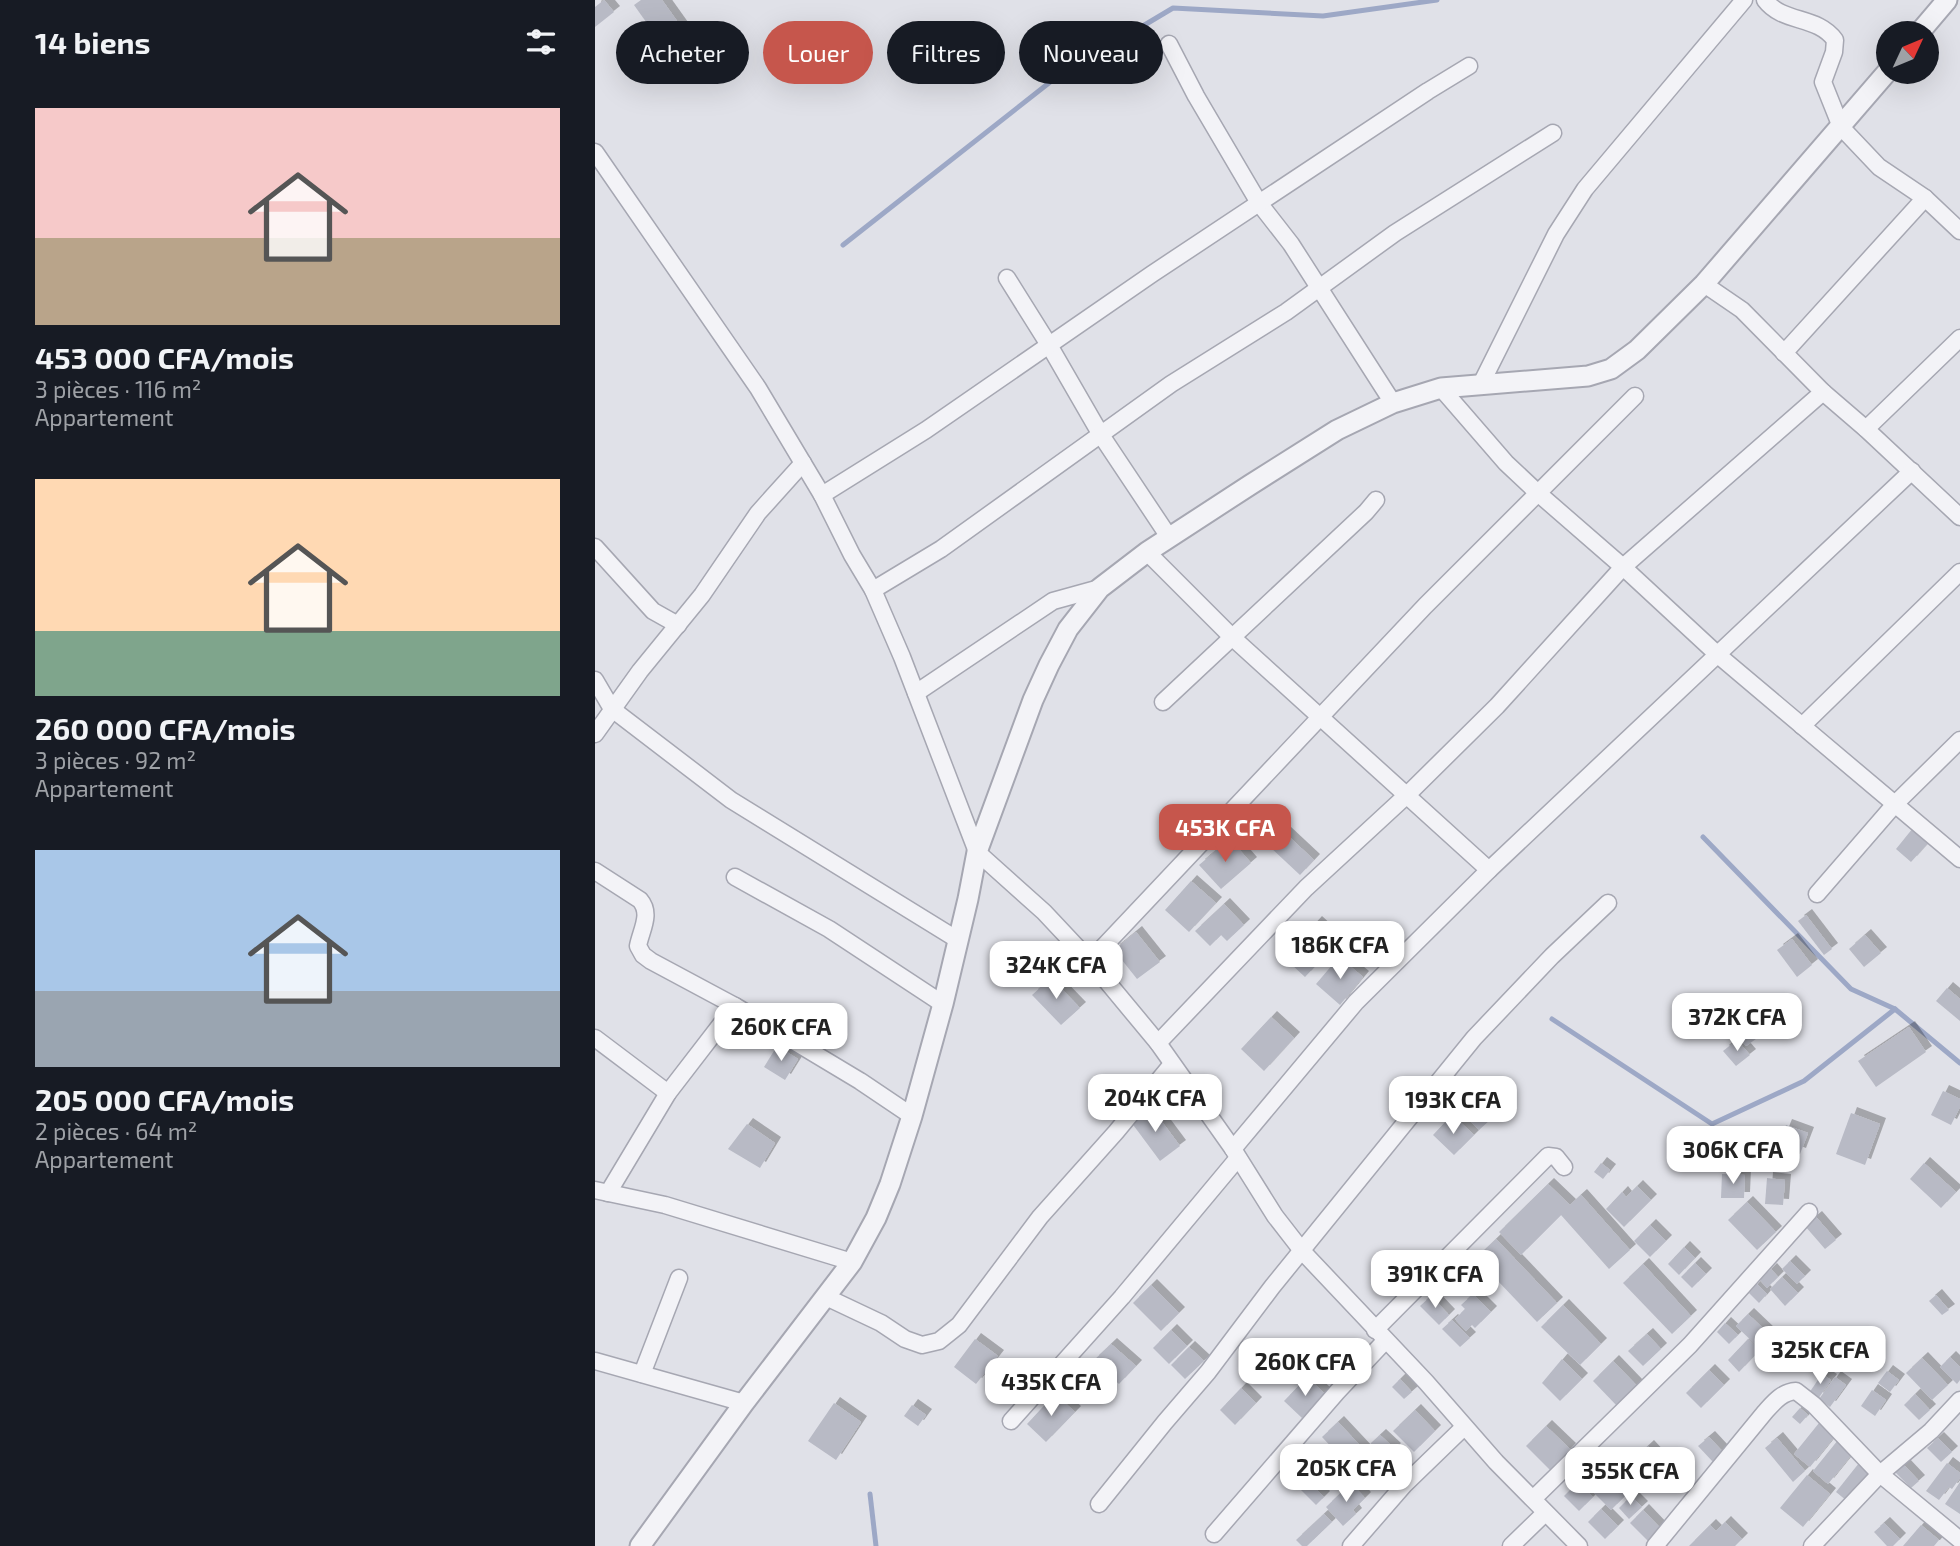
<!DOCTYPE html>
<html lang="fr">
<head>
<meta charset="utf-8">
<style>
	body { margin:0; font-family:"Exo 2",sans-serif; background:#242831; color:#f1f3f6; height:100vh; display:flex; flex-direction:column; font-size:26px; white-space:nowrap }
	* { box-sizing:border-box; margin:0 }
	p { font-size:23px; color:#9ea1a6 }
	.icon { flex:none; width:38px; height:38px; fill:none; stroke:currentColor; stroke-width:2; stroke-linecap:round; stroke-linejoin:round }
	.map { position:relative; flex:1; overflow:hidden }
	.sheet { display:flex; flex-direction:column; background:#171b24; width:595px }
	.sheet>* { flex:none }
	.banner { position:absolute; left:21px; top:21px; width:665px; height:63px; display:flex; gap:14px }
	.needle { width:46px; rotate:46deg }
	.fabs { position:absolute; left:1281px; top:21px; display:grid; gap:14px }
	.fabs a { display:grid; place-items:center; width:63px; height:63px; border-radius:50%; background:#171b24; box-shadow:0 7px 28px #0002; font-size:35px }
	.price { position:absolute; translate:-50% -60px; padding:0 16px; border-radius:14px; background:#fff; color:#222; font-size:23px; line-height:46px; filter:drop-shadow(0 2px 4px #0008) }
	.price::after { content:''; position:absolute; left:50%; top:42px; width:21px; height:16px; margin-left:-10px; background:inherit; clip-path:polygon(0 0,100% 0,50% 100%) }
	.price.current { background:#c6564c; color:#fff }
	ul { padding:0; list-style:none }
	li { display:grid; align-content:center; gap:14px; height:371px; padding:0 35px }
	li span { display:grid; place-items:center; height:217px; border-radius:0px; color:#555 }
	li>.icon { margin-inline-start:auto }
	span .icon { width:126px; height:126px; fill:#fffc; stroke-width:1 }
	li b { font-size:30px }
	h2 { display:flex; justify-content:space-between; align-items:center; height:84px; padding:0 35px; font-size:30px }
	.chip { padding:0 24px; border-radius:32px; background:#171b24; box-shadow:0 7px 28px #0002; font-size:24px; line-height:63px }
	.chip.current { background:#c6564c; color:#fff }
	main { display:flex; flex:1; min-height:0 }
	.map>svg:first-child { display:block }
</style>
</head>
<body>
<main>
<section class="sheet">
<h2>14 biens<svg class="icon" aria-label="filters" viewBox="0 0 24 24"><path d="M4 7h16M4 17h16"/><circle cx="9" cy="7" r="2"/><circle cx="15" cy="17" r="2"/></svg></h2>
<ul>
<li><span style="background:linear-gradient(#f6c9c9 60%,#b9a48a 0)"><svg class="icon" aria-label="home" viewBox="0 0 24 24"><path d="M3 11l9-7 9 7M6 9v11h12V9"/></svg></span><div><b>453 000 CFA/mois</b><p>3 pièces · 116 m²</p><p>Appartement</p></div></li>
<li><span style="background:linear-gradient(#ffd9b3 70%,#7fa58c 0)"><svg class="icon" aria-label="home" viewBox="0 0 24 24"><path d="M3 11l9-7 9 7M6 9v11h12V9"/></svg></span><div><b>260 000 CFA/mois</b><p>3 pièces · 92 m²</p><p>Appartement</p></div></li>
<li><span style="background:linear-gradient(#a9c7e8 65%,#9aa5b1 0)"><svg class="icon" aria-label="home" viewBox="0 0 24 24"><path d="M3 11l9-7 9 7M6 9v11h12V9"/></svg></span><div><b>205 000 CFA/mois</b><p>2 pièces · 64 m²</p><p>Appartement</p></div></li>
</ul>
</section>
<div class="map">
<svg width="1365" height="1546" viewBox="0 0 1365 1546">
	<defs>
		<filter id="shadow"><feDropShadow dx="6" dy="-6" stdDeviation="0" flood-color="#0004"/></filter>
	</defs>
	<rect width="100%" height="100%" fill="#e0e1e8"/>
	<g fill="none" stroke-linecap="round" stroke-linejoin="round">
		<g stroke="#9da8c6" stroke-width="5">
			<polyline points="248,245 459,79 578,8 728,16 842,0"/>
			<polyline points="1108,837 1256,989 1300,1009 1365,1063"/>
			<polyline points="957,1019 1117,1124 1209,1081 1300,1009"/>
			<polyline points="275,1494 281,1546"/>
		</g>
	</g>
	<g fill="#b8bac5" filter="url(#shadow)">
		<polygon points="9,0 19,12 0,27 0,7"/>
		<polygon points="46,0 67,0 87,28 66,43 39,5"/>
		<polygon points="1318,828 1334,842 1316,862 1301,849"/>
		<polygon points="689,832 719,860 705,875 675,847"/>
		<polygon points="635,839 656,863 626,889 604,865"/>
		<polygon points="596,881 621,903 594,932 570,910"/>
		<polygon points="629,904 649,925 632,941 626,935 615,946 600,931"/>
		<polygon points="1211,915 1237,949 1229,955 1203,921"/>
		<polygon points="721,922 743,942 710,977 684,953 706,930 710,934"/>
		<polygon points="541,932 565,962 542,979 519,950"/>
		<polygon points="1270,935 1286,953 1269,967 1254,949"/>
		<polygon points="1197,939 1217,965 1202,977 1182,950"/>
		<polygon points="744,957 768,977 745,1005 721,984"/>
		<polygon points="456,978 485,1008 466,1025 437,995"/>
		<polygon points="1352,988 1365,999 1365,1021 1341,1001"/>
		<polygon points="676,1017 699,1038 669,1071 646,1049"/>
		<polygon points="1157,1019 1168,1034 1151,1046 1140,1032"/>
		<polygon points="1314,1027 1331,1052 1281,1087 1263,1061"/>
		<polygon points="1142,1040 1155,1055 1141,1066 1128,1051"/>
		<polygon points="182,1046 203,1059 190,1080 169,1067"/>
		<polygon points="859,1084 895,1120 884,1130 866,1111 862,1116 844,1098"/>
		<polygon points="1348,1091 1365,1099 1365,1107 1356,1125 1336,1115"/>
		<polygon points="556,1107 585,1146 565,1161 536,1122"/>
		<polygon points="1256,1113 1285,1124 1270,1165 1241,1154"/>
		<polygon points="862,1119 879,1135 859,1155 838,1135 852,1120 855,1125"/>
		<polygon points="152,1124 180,1143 165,1168 133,1149"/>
		<polygon points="1191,1125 1213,1133 1205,1154 1183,1145"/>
		<polygon points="1006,1163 1015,1170 1008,1179 999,1172"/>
		<polygon points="1329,1163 1361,1192 1346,1208 1315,1179"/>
		<polygon points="1127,1174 1150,1175 1149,1198 1126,1198"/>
		<polygon points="1172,1178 1190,1180 1188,1205 1170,1204"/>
		<polygon points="953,1184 975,1205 986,1195 1035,1250 1014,1269 966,1215 926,1255 904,1232"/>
		<polygon points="1042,1186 1056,1200 1029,1227 1011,1209 1027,1192 1031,1197"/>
		<polygon points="1152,1202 1181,1232 1162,1250 1133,1220"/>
		<polygon points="1221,1217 1241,1240 1230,1249 1210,1226"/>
		<polygon points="1055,1225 1071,1241 1055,1257 1039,1241"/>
		<polygon points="901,1239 962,1303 942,1322 881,1258"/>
		<polygon points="1089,1247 1100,1258 1084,1275 1073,1264"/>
		<polygon points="1195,1261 1210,1276 1202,1284 1187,1269"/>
		<polygon points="1100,1263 1111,1274 1097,1288 1086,1277"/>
		<polygon points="1048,1264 1096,1316 1077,1334 1028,1283"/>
		<polygon points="1176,1269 1183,1277 1172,1288 1165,1280"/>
		<polygon points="1187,1277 1203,1293 1190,1306 1175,1289"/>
		<polygon points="1162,1284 1172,1294 1164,1303 1154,1293"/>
		<polygon points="556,1285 584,1313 566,1331 538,1303"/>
		<polygon points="878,1294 896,1312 880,1328 877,1325 871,1331 860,1319 870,1309 866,1305"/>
		<polygon points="1341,1295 1354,1310 1347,1315 1334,1301"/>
		<polygon points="836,1296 854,1315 844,1325 825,1306"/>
		<polygon points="968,1305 1006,1344 985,1365 946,1327"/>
		<polygon points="1153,1314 1174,1334 1162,1346 1141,1326"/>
		<polygon points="857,1320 875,1338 865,1347 847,1329"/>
		<polygon points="1130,1323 1143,1335 1134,1344 1122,1332"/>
		<polygon points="576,1330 592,1346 574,1364 558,1348"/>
		<polygon points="1052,1334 1066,1349 1048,1366 1033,1351"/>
		<polygon points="1188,1335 1208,1354 1193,1370 1173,1350"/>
		<polygon points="380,1339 403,1356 381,1384 359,1367"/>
		<polygon points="1153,1339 1165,1350 1144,1372 1133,1360"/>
		<polygon points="516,1344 541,1366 524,1384 498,1361"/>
		<polygon points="594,1347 609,1361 590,1379 576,1365"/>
		<polygon points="1355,1357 1365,1367 1365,1380 1362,1384 1345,1367"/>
		<polygon points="1327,1358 1353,1385 1337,1400 1311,1373"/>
		<polygon points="967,1359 987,1379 965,1401 947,1383"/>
		<polygon points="1018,1361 1044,1388 1023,1407 998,1381"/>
		<polygon points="1114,1370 1129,1385 1106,1408 1091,1393"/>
		<polygon points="1292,1371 1304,1380 1295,1392 1283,1383"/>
		<polygon points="1227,1374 1236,1380 1223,1399 1214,1393"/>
		<polygon points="712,1377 730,1394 707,1418 689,1401"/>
		<polygon points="1240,1377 1251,1385 1235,1407 1224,1399"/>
		<polygon points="805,1379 817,1392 809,1399 797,1387"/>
		<polygon points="646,1388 661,1403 640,1425 625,1410"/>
		<polygon points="1277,1390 1291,1400 1280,1416 1266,1406"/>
		<polygon points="460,1394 480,1412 451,1442 432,1424"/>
		<polygon points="1320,1394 1335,1410 1324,1420 1309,1405"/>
		<polygon points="239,1403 266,1422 241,1460 213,1441"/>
		<polygon points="317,1405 331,1415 323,1426 309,1416"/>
		<polygon points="1205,1408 1213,1415 1205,1424 1197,1417"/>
		<polygon points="820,1410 840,1431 819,1452 798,1431"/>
		<polygon points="743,1422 773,1454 757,1469 727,1437"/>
		<polygon points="1224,1423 1240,1436 1215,1467 1199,1454"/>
		<polygon points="951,1426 975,1449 955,1470 931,1446"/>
		<polygon points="785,1435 800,1449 785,1464 770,1449"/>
		<polygon points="1114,1437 1128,1452 1118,1462 1103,1446"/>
		<polygon points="1182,1438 1210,1471 1198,1482 1170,1448"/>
		<polygon points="1343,1438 1357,1452 1346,1462 1332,1448"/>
		<polygon points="1243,1440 1258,1453 1233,1484 1218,1471"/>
		<polygon points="1053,1446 1066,1460 1035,1489 1022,1475"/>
		<polygon points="1001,1459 1010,1468 993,1485 984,1476"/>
		<polygon points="699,1462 708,1471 706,1474 729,1497 721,1505 688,1472"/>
		<polygon points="1264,1463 1275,1472 1252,1501 1241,1492"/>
		<polygon points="1352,1463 1365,1473 1365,1478 1357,1489 1354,1487 1344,1500 1331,1491"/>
		<polygon points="1308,1464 1324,1481 1316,1488 1300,1472"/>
		<polygon points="1010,1472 1032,1494 1016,1510 994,1488"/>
		<polygon points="1212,1475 1235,1494 1208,1527 1185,1508"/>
		<polygon points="983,1482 998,1497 984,1511 969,1496"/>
		<polygon points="1365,1482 1365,1514 1350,1504"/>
		<polygon points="756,1483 770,1498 758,1510 761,1514 748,1526 731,1507"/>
		<polygon points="1036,1496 1047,1507 1034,1519 1024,1508"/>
		<polygon points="1006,1509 1023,1526 1010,1539 993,1522"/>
		<polygon points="1048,1510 1070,1533 1058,1546 1035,1523"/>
		<polygon points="729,1514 737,1522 712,1546 707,1546 701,1540"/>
		<polygon points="1130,1522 1147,1539 1140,1546 1094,1546 1115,1525 1121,1531"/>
		<polygon points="1289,1523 1305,1539 1298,1546 1292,1546 1279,1532"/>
		<polygon points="1326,1525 1344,1540 1339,1546 1308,1546"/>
	</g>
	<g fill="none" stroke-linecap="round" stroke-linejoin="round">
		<g stroke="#a6a7b2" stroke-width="19">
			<g id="minor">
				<path d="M1170 0C1188 24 1222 15 1240 40L1239 52 1228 82 1246 127 1284 167 1330 198 1365 231"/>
				<polyline points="574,44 601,96 664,203 696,244 798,403"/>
				<polyline points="0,152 163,388 227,495 257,555 278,590 307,657 382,852 449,912 495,961 563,1043 638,1149 680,1216 708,1252 831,1382 901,1462 984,1546"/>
				<polyline points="412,278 454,345 506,435 574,537"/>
				<polyline points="1109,284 1147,310 1228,392 1271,429 1365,517"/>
				<polyline points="1189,353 1330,198"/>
				<polyline points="886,384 961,234 990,189 1149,0"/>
				<polyline points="846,388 911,463 944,494 1028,567 1123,655 1365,859"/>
				<polyline points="1271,429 1365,338"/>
				<polyline points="227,495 331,430 557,274 833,91 874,66"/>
				<polyline points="0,547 58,611 83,625"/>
				<polyline points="552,552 638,638 894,870"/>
				<polyline points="278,590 346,549 576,384 691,312 800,233 958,133"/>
				<polyline points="0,680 17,709 136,800 363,940"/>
				<polyline points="321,693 458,601 505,588"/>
				<polyline points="568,702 771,512 781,500"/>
				<polyline points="1207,726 1365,572"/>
				<polyline points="0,734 45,671 107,595 163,513 208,463"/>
				<path d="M0 871 45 900C57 914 46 930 43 946L48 955 56 961 140 1006 265 1081 317 1116"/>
				<polyline points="140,877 234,929 348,1004"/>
				<polyline points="1222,894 1300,804 1365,740"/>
				<polyline points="495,961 830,606 1040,396"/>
				<polyline points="0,1038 73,1093"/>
				<polyline points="563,1043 711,888 813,794 902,706 1028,567 1228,392"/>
				<polyline points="638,1149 761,1002 894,870 1317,471"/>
				<polyline points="0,1190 70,1205 257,1262"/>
				<polyline points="13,1193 73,1093 140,1006"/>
				<polyline points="231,1297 286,1323 310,1339 327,1345 344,1341 364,1325 445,1217 521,1132 577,1064"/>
				<polyline points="780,1330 953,1156 961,1157 969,1167"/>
				<polyline points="0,1361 149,1403"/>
				<polyline points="47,1374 84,1278"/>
				<polyline points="416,1421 527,1297 643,1158"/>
				<polyline points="938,1499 1095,1345 1214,1212"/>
				<polyline points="504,1504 570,1422 613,1372 677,1287 879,1038 957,956 1013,903"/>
				<polyline points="619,1534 742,1392 790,1341"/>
				<polyline points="756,1546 809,1485 869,1427"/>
				<polyline points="916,1546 950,1513"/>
				<path d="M1060 1546 1170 1412C1179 1402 1187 1392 1201 1391L1219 1405 1285 1474 1365 1540"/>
				<polyline points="1217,1546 1285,1474 1336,1431 1365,1400"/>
			</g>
		</g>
		<g stroke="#a6a7b2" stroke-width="23">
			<g id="tertiary">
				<polyline points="1324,33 1352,0"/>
				<polyline points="45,1546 149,1403 257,1262 281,1218 295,1184 317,1116 348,1004 373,899 382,852 438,700 454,665 473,629 505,588 552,552 655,485 742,430 798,403 846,388 993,376 1016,369 1042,350 1109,284 1293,71"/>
			</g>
		</g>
		<use href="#minor" stroke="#f3f3f7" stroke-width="16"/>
		<use href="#tertiary" stroke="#f3f3f7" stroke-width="19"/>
	</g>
</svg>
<div class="fabs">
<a><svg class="needle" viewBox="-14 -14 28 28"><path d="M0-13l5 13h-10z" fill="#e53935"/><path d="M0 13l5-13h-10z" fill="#9ea1a6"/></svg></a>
</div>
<b class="price current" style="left:630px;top:864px">453K CFA</b>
<b class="price" style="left:745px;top:981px">186K CFA</b>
<b class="price" style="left:461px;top:1001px">324K CFA</b>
<b class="price" style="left:1142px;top:1053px">372K CFA</b>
<b class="price" style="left:186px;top:1063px">260K CFA</b>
<b class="price" style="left:560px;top:1134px">204K CFA</b>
<b class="price" style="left:858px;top:1136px">193K CFA</b>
<b class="price" style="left:1138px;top:1186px">306K CFA</b>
<b class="price" style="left:840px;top:1310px">391K CFA</b>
<b class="price" style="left:1225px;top:1386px">325K CFA</b>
<b class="price" style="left:710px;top:1398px">260K CFA</b>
<b class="price" style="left:456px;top:1418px">435K CFA</b>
<b class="price" style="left:751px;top:1504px">205K CFA</b>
<b class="price" style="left:1035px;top:1507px">355K CFA</b>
<div class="banner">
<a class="chip">Acheter</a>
<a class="chip current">Louer</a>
<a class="chip">Filtres</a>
<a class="chip">Nouveau</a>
</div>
</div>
</main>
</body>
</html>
